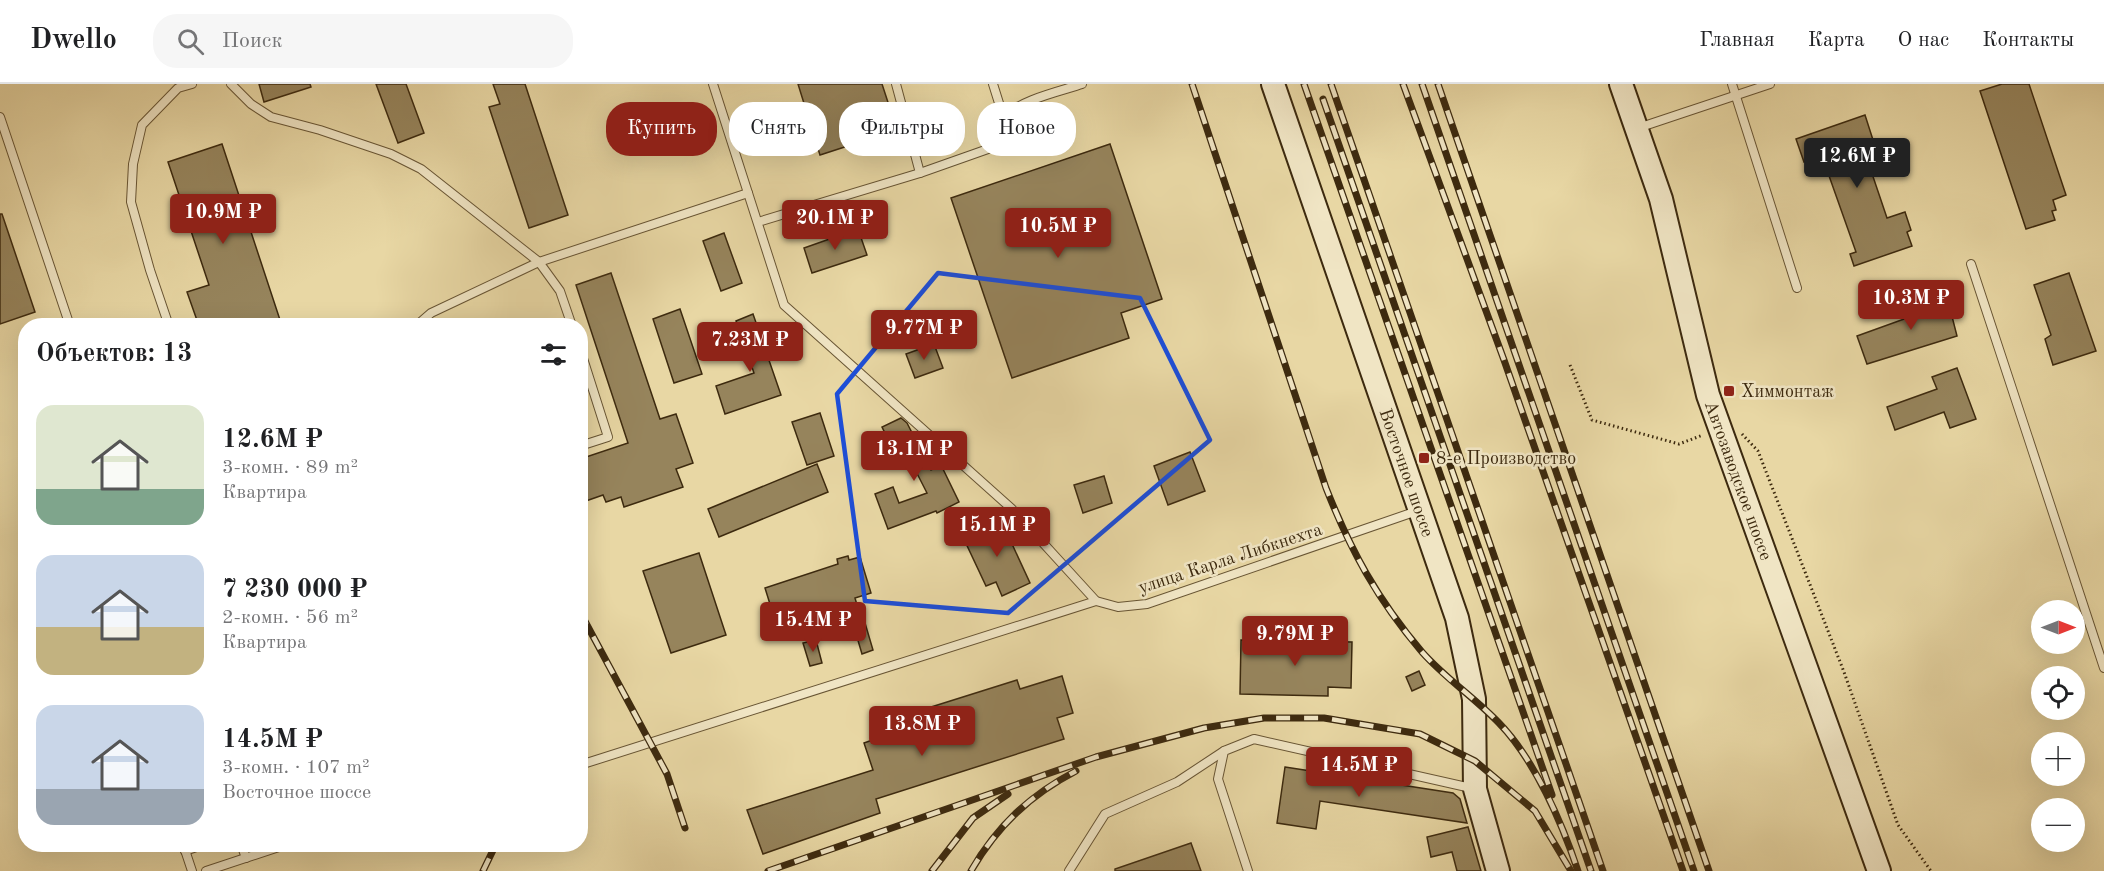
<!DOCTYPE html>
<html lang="ru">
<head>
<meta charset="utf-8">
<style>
	body { margin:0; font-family:"Old Standard TT",serif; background:#f6f6f6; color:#202124; height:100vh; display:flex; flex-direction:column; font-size:22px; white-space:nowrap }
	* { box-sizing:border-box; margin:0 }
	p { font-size:20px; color:#757577 }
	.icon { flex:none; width:33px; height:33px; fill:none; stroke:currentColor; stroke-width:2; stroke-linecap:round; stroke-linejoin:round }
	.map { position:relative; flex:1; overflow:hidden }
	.sheet { position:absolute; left:18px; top:234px; width:570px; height:534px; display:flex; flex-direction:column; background:#fff; border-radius:24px; box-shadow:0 6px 24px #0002 }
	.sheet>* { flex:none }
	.guide { position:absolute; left:606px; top:18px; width:570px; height:54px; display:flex; gap:12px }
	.needle { width:39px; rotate:90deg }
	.fabs { position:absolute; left:2031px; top:516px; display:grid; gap:12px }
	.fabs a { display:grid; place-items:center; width:54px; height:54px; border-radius:50%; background:#fff; box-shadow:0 6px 24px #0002; font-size:30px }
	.price { position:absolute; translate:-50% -51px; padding:0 14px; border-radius:6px; background:#8f2418; color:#fff; font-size:20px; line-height:39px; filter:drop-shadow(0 2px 3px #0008) }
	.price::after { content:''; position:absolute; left:50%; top:36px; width:18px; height:14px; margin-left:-9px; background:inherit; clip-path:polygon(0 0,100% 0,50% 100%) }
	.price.active { background:#222; color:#fff }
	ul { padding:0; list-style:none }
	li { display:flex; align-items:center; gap:18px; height:150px; padding:0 18px }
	li span { display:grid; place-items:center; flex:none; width:168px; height:120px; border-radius:18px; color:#555 }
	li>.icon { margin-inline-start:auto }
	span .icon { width:72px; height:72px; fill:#fffc; stroke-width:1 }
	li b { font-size:26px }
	h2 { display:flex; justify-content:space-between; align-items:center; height:72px; padding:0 18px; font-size:26px }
	.chip { padding:0 21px; border-radius:24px; background:#fff; box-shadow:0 6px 24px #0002; font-size:21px; line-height:54px }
	.chip.active { background:#8f2418; color:#fff }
	header { display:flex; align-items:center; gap:36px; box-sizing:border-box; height:84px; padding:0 30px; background:#fff; border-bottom:2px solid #e0e0e0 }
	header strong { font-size:28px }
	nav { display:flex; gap:33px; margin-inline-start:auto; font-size:21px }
	.search { width:420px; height:54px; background:#f6f6f6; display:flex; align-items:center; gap:15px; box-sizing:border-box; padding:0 21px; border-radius:24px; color:#757577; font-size:22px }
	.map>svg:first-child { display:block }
</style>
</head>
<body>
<header>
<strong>Dwello</strong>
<div class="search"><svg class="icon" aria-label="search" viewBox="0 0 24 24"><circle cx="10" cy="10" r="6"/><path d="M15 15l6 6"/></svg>Поиск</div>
<nav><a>Главная</a><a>Карта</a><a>О нас</a><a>Контакты</a></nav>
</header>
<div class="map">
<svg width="2104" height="787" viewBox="0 0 2104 787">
	<rect width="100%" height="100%" fill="#e8d7a4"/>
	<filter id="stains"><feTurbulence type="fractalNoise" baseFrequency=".00333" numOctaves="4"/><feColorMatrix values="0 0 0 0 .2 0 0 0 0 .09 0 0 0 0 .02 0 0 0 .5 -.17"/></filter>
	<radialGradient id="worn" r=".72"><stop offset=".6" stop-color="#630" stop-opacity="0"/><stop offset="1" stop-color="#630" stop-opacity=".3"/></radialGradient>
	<g fill="#96845c" stroke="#3d2a0f" stroke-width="1.5">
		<polygon points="259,0 310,0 311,3 264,18"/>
		<polygon points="376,0 406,0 424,49 398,59"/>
		<polygon points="493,0 525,0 568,131 529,144 489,23 500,20"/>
		<polygon points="798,0 882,0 897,46 820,71"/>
		<polygon points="2002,0 2029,0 2066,111 2053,116 2056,126 2052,127 2055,136 2026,145 1980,7"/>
		<polygon points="1865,31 1874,59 1863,63 1887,134 1905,128 1911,146 1907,148 1912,162 1854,182 1850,170 1856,168 1822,72 1804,78 1796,55"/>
		<polygon points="222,60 282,242 199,242 187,208 209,201 168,78"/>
		<polygon points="1110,60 1162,215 1121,229 1129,254 1012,294 951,114"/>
		<polygon points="0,130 2,130 35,228 0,240"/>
		<polygon points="858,145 867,171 812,189 804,164"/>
		<polygon points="724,149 742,199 721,207 703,157"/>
		<polygon points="611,189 660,335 676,330 693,379 676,385 683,403 624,423 621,413 606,418 603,411 583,418 580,409 580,375 628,359 576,201"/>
		<polygon points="2069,189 2096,267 2053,281 2045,255 2051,251 2034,201"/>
		<polygon points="1946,209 1957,252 1867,280 1857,252 1918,230 1915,218"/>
		<polygon points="680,225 702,290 674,299 653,235"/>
		<polygon points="753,230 781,311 725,330 716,302 754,289 736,237"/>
		<polygon points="934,260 943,284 915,294 906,270"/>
		<polygon points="1957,284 1976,335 1950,344 1944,328 1895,346 1887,323 1937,305 1932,293"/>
		<polygon points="820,329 834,372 807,381 792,338"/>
		<polygon points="901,334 907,339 931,386 941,381 959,418 937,429 936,427 888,445 875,410 893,403 899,419 927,409 906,368 897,373 882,343"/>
		<polygon points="1190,368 1205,407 1168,421 1154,382"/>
		<polygon points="817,380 828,408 719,453 708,425"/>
		<polygon points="1104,392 1112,419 1083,429 1074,401"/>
		<polygon points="1001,436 1030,499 1002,512 996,498 986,502 963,453"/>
		<polygon points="699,469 726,551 671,569 643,487"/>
		<polygon points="848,472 849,476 860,473 871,509 855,514 857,521 819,533 814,520 774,533 765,504 838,480 837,475"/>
		<polygon points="865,539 873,566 862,570 854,543"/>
		<polygon points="816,556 822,579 810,582 803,559"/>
		<polygon points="1241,556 1352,558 1351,604 1328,603 1328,612 1240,610"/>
		<polygon points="1419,587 1425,601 1412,607 1406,593"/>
		<polygon points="1062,592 1073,629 1057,634 1064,655 876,715 880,729 763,770 747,726 873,686 864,659 881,653 877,640 1017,596 1020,605"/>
		<polygon points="1285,683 1453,709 1460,715 1467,739 1320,717 1316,745 1277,739"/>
		<polygon points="1468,743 1481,787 1457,787 1452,768 1431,773 1427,753"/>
		<polygon points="1191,759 1201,787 1115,787 1115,785"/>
	</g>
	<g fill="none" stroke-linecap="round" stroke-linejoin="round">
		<g stroke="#685534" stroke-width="10">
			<g id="lane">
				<polyline points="231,0 251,20 271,33 320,46 391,70 421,85 539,178 560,207 572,242"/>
				<polyline points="713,0 784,221 1012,425 1096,517 1118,523 1147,520 1417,427"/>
				<polyline points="896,0 920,89"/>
				<polyline points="993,0 1004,35"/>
				<polyline points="1732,0 1797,204"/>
				<polyline points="0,33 70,242"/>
				<polyline points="1638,44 1770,0"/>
				<path d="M758 138 920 89 988 65C998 56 997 44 1005 33 1019 16 1061 7 1082 0"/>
				<polyline points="1971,180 2104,584"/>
				<polyline points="169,242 150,186 131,118 133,80 142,41 178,4 192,0"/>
				<polyline points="416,242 431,229 539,178 748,109"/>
				<polyline points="580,265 608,353 580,362"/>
				<polyline points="580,681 1096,517"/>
				<polyline points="183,760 192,787"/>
				<polyline points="241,760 246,774"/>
				<polyline points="185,767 205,760"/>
				<polyline points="206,787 288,760"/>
				<polyline points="1069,787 1105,730 1177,698 1224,667"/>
				<polyline points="1248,787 1218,695 1224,667 1254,655 1471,704"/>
			</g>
		</g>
		<g stroke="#3d2a0f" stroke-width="26">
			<g id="secondary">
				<path id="s1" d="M1273 0 1457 534 1474 615 1475 705 1498 787"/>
				<path id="s2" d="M1621 0 1661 115 1708 311 1879 787"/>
			</g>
		</g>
		<g stroke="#3d2a0f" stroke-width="3" stroke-dasharray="1.5 3" stroke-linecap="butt">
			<polyline points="1570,281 1592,336 1679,360 1703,351"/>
			<polyline points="1742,350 1758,367 1844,588 1898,741 1931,787"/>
		</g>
		<use href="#lane" stroke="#f0e5c4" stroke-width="8"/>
		<use href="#secondary" stroke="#f0e5c4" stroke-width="22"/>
		<g stroke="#3d2a0f" stroke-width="7">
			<g id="rail">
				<path d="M1192 0 1326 404C1351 467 1377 515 1422 568 1445 594 1475 614 1499 639 1535 676 1562 739 1578 787"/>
				<polyline points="1304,0 1552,711"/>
				<polyline points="1331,0 1603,787"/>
				<polyline points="1403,0 1504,276 1683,787"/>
				<polyline points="1422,0 1694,787"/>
				<polyline points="1438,0 1709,787"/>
				<polyline points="1323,15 1591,787"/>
				<polyline points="580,528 667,690 685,744"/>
				<polyline points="580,586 583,537"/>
				<polyline points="483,787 496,760"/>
				<polyline points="768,787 1096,673 1204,644 1264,634 1324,634 1420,650 1475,677 1535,727 1571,787"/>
				<polyline points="932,787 973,734 1008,710"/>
				<path d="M971 787C997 742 1030 711 1076 687"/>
			</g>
		</g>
		<use href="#rail" stroke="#f0e5c4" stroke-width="4.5" stroke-dasharray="14" stroke-linecap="butt"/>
	</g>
	<path fill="none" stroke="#1d4ed8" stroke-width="4.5" stroke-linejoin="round" d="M938 189 1140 214 1210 356 1008 529 865 517 837 310Z"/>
	<g fill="#8f2418" stroke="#f0e5c4" stroke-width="2">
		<rect x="1723" y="301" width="12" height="12" rx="3"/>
		<rect x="1418" y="368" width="12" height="12" rx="3"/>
	</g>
	<g text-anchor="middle" stroke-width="5" stroke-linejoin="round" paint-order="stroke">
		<g font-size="18" fill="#3d2a0f" stroke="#f0e5c4" text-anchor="start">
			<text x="1741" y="313">Химмонтаж</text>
			<text x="1436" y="380">8-е Производство</text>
		</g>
		<g font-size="18" fill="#3d2a0f" stroke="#f0e5c4">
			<text dy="6" stroke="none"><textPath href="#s1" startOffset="411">Восточное шоссе</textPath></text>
			<text dy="6" stroke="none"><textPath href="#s2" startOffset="414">Автозаводское шоссе</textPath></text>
			<text transform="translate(1230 474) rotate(-18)" y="6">улица Карла Либкнехта</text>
		</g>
	</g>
	<rect width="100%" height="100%" filter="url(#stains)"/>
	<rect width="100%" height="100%" fill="url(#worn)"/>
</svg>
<div class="fabs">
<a><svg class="needle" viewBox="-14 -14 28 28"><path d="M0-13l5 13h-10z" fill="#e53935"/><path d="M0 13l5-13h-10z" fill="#757577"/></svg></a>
<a><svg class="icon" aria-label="locate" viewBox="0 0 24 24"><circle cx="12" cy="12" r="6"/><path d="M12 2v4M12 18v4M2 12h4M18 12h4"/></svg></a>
<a>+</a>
<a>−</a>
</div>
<b class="price active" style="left:1857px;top:105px">12.6M ₽</b>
<b class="price" style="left:223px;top:161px">10.9M ₽</b>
<b class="price" style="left:835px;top:167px">20.1M ₽</b>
<b class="price" style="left:1058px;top:175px">10.5M ₽</b>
<b class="price" style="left:1911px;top:247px">10.3M ₽</b>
<b class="price" style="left:924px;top:277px">9.77M ₽</b>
<b class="price" style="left:750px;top:289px">7.23M ₽</b>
<b class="price" style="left:914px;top:398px">13.1M ₽</b>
<b class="price" style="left:997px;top:474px">15.1M ₽</b>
<b class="price" style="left:813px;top:569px">15.4M ₽</b>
<b class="price" style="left:1295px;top:583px">9.79M ₽</b>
<b class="price" style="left:922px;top:673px">13.8M ₽</b>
<b class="price" style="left:1359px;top:714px">14.5M ₽</b>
<div class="guide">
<a class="chip active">Купить</a>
<a class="chip">Снять</a>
<a class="chip">Фильтры</a>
<a class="chip">Новое</a>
</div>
<section class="sheet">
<h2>Объектов: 13<svg class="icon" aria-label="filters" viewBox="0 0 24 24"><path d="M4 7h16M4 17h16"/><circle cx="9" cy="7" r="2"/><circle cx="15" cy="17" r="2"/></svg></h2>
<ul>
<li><span style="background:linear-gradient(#dfe7d0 70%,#7fa58c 0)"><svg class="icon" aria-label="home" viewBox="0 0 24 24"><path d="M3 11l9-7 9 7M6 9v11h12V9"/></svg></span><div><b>12.6M ₽</b><p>3-комн. · 89 m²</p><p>Квартира</p></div></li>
<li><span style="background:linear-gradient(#c9d6e8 60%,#c2b280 0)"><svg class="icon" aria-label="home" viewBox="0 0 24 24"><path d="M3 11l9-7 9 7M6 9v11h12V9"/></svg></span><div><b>7 230 000 ₽</b><p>2-комн. · 56 m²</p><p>Квартира</p></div></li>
<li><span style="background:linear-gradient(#c9d6e8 70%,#9aa5b1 0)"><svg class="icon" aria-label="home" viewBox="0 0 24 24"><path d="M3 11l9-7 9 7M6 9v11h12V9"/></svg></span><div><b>14.5M ₽</b><p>3-комн. · 107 m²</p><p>Восточное шоссе</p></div></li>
</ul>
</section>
</div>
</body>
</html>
